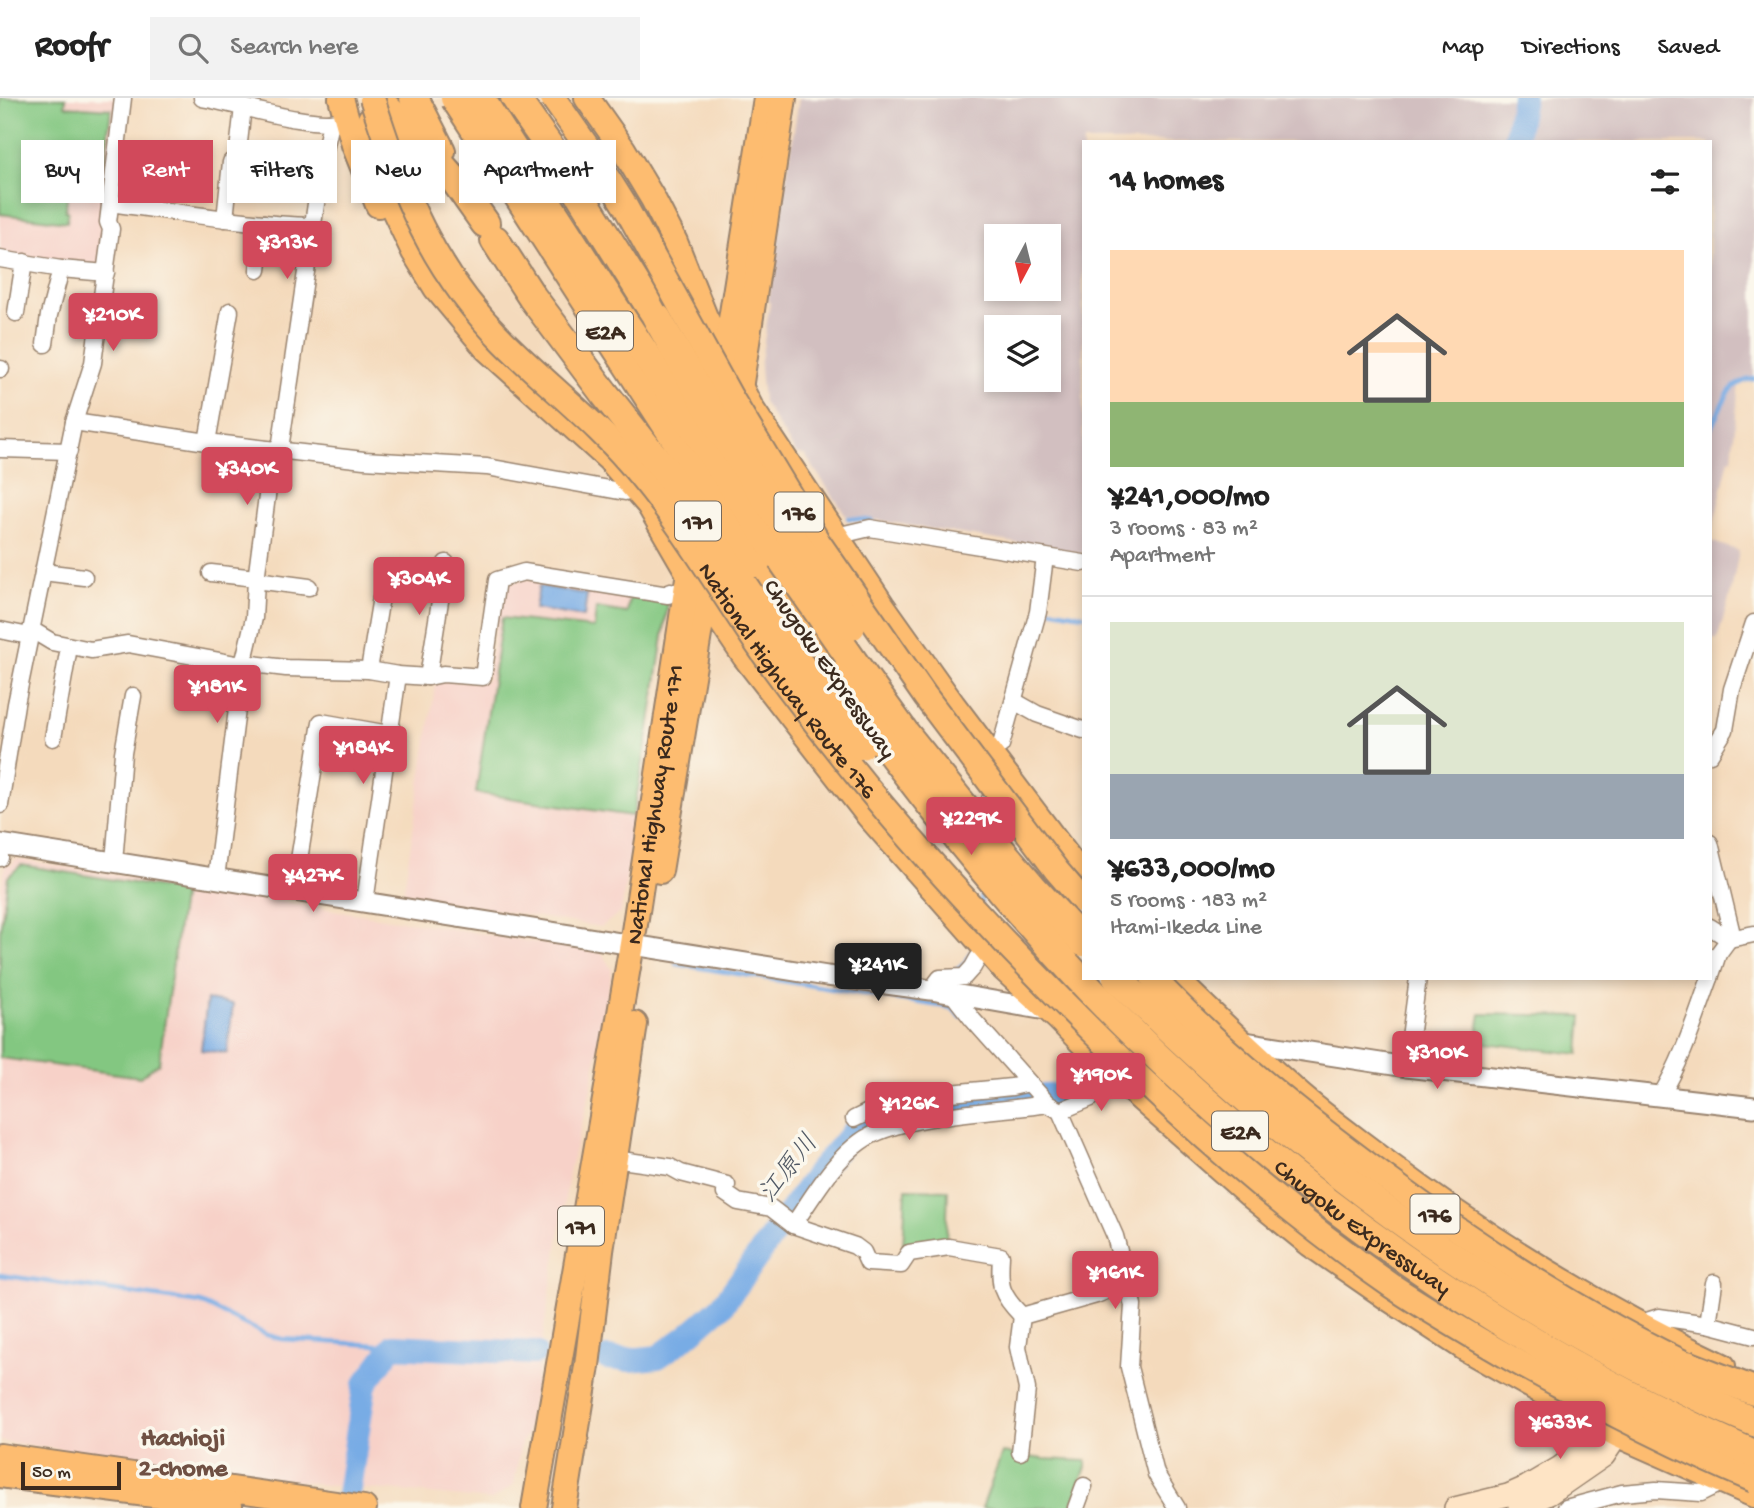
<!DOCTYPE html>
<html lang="en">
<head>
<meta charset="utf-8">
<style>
	body { margin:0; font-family:"Gochi Hand","Klee One",sans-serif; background:#f2f2f2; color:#222; height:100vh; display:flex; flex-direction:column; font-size:26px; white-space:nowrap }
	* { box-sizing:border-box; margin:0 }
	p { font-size:23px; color:#767676 }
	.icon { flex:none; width:38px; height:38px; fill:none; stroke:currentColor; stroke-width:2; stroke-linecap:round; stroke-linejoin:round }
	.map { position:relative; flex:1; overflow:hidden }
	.sheet { position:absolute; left:1082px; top:42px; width:630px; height:840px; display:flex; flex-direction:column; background:#fff; border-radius:0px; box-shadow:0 4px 10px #0003 }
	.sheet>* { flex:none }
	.top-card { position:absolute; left:21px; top:42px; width:665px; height:63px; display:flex; gap:14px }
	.needle { width:46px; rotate:187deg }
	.buttons { position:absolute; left:984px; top:126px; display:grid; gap:14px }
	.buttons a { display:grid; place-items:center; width:77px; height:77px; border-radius:0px; background:#fff; box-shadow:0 4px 10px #0003; font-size:35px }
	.scale { position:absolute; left:21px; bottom:18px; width:100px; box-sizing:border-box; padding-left:7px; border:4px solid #3b2a1e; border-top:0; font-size:19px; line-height:24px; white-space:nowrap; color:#3b2a1e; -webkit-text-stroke:5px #fbf7ec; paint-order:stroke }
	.price { position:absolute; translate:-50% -60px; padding:0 16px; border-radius:7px; background:#d1495b; color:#fff; font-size:23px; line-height:46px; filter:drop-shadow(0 2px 4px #0008) }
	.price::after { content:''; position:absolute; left:50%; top:42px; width:21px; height:16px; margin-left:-10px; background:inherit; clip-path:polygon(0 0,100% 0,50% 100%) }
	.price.selected { background:#222; color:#fff }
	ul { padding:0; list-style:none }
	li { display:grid; align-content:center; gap:14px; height:371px; padding:0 28px }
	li+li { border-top:2px solid #e0e0e0 }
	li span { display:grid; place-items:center; height:217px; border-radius:0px; color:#555 }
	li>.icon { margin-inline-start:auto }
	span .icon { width:126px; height:126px; fill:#fffc; stroke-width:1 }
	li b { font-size:30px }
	h2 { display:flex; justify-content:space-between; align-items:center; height:84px; padding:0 28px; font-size:30px }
	.pill { padding:0 24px; border-radius:0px; background:#fff; box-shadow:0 4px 10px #0003; font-size:24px; line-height:63px }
	.pill.selected { background:#d1495b; color:#fff }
	header { display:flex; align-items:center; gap:42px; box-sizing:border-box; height:98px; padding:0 35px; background:#fff; border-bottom:2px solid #e0e0e0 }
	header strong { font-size:33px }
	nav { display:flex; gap:38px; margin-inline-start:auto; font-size:24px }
	.search { width:490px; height:63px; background:#f2f2f2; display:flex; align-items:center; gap:18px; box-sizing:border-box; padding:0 24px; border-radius:0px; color:#767676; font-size:26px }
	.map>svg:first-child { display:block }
</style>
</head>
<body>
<header>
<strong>Roofr</strong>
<div class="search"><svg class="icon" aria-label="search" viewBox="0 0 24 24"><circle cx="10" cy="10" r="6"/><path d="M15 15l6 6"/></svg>Search here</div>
<nav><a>Map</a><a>Directions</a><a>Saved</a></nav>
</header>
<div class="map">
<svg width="1754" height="1410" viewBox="0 0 1754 1410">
	<rect width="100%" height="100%" fill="#fbf7ec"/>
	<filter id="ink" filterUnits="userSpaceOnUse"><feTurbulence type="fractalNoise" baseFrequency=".0143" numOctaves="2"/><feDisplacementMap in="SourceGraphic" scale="14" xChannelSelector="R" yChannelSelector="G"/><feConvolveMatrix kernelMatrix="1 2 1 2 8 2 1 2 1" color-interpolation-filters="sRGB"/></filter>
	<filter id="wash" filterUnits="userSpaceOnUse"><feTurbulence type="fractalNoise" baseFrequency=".00686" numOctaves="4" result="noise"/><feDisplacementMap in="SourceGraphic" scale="28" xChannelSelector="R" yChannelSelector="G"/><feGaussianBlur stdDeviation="1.57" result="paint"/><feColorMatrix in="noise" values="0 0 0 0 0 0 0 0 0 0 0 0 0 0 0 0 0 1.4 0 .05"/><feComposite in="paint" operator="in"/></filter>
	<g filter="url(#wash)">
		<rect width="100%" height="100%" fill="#f4dabc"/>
		<g fill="#f7d1c8">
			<polygon points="0,0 118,0 103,167 94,170 0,157"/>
			<polygon points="528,481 671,503 621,814 601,829 403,797 436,583 487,583 502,487"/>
			<polygon points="16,761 602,855 612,872 591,991 570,1070 527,1337 521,1345 514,1387 492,1402 391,1392 347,1390 0,1343 0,797 5,766 11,767"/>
		</g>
		<g fill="#d2bfc0" fill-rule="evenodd">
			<path d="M799 0H1754V280L1739 283 1732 361H1729L1710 442V44H1083V456L846 417 805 357 796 355 763 304 760 269 770 205 768 202ZM996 138H1048V191H996ZM996 229H1048V282H996Z"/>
			<polygon points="1710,443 1739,453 1731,494 1717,542 1710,540"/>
		</g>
		<g fill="#83c781" stroke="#5f7850" stroke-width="2">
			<polygon points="0,0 66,0 65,8 111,11 102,87 70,84 65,113 68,113 67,124 0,116"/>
			<polygon points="630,499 668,505 649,631 633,718 476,695 502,520 594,530 596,510 627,515"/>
			<polygon points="21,767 183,793 159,965 140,979 0,960 0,833 8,779"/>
			<polygon points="1481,916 1582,918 1579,956 1476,944"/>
			<polygon points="906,1091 948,1092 946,1144 903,1149"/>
			<polygon points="1002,1355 1043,1361 1086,1363 1086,1369 1071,1410 982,1410"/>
		</g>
		<g fill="#78ace5" stroke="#5a6b82" stroke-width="2">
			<polygon points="539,488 587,496 584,519 535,511"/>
			<polygon points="207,902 233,906 227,955 201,952"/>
		</g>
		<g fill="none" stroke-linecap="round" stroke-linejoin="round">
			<g stroke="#78ace5" stroke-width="4.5">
				<path d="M1710 331C1722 310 1726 283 1754 281"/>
				<polyline points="848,420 872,423"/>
				<polyline points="1043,510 1083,517"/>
				<polyline points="981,806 981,786"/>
				<polyline points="676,866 947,909 952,910 961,919"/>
				<polyline points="955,873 966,865 971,854"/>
				<polyline points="1022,991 1023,999"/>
				<polyline points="0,1177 201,1205 267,1237 282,1241 393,1248"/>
			</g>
			<g stroke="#78ace5" stroke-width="24">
				<polyline points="1515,44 1523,0"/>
				<polyline points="607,1260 630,1262 658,1259 686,1239 722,1208 818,1074 857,1029 893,1014 1023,999 1067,997 1085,989 1096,975"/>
				<polyline points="346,1410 365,1286 393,1248 535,1255"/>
			</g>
		</g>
	</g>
	<g filter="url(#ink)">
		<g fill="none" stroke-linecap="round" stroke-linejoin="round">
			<g stroke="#98826d" stroke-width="19">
				<g id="minor">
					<path d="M202 0C234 5 313 31 340 22"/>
					<polyline points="237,62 243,9"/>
					<path d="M110 105C178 114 245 126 313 128"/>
					<polyline points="225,121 231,64"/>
					<polyline points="0,161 61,171 106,175"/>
					<polyline points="258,172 264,125"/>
					<polyline points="16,215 24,164"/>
					<polyline points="45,246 49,217 61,171"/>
					<polyline points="0,271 1,271"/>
					<polyline points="74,324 207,344 364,362 487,369 625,394"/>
					<polyline points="207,344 230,213"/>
					<polyline points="0,351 69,353"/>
					<polyline points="836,438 870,430 1083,465"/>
					<polyline points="43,474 84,479"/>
					<polyline points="211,475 256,480"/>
					<polyline points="256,482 309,489"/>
					<polyline points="0,532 24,537 37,535 52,544 91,552 128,546 236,566 244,565 286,570 369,572 398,577 428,579 443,576 483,579 497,482 524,474 668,497 671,493"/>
					<polyline points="369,572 381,499"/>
					<polyline points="428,579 446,465"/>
					<polyline points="1014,603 1037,616 1083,632"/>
					<polyline points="53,640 69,549"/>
					<polyline points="1001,647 1038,514 1045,459"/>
					<polyline points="1710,656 1725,632 1732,591 1754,525"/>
					<polyline points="0,707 16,606 74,324 93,265 111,131 108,124 123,0"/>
					<polyline points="990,737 990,701"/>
					<polyline points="1710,745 1731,832 1729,841 1718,856 1710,880"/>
					<polyline points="0,758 0,760"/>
					<polyline points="114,764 123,655 133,598"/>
					<polyline points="216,780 242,571 254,520 256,482 272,360 281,344 322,65 331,25"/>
					<polyline points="294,793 321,624 389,636"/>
					<polyline points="365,804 398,577"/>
					<polyline points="1710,829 1729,841 1754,836"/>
					<polyline points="931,892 940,880 964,879 973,869 978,860"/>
					<polyline points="952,895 973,922 1048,1006 1060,1013 1115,1138 1133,1207 1129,1269 1156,1376 1177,1410"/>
					<polyline points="1406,969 1418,880"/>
					<path d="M1660 999C1683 961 1695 921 1710 880"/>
					<polyline points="1060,1013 1091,1000 1113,976"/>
					<path d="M854 1021C902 995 959 995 1012 989L1029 985"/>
					<path d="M614 1061 670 1069 681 1075 727 1087 725 1095 738 1104 771 1110 793 1127 855 1148 863 1154 868 1165 901 1167 909 1155 949 1149 1001 1158C999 1188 1000 1196 1022 1218"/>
					<path d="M793 1127C813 1099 832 1064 860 1044 900 1015 997 1014 1048 1006"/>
					<polyline points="1637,1226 1659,1219 1708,1226 1754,1238"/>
					<polyline points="1708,1226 1714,1185"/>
					<polyline points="1020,1354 1027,1291 1018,1249 1022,1218 1096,1197 1128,1184"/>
					<polyline points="1076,1410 1084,1388"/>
					<polyline points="1566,1410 1622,1395 1656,1392 1701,1395 1723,1384"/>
				</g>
			</g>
			<g stroke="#98826d" stroke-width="23">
				<g id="tertiary">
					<polyline points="0,746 827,878 931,892 1126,926"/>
					<polyline points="1238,943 1406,969 1754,1009"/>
				</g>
			</g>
			<g stroke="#98826d" stroke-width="24">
				<g id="secondary">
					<polyline points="1455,1410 1508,1397 1526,1389 1560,1369 1590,1346 1626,1332"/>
					<polyline points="1519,1410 1549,1396 1604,1358 1618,1337"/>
				</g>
			</g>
			<g stroke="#98826d" stroke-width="28">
				<g id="trunk">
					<polyline points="341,0 354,47 378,107"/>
					<polyline points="587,0 623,51 653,101 675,144 705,219 751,310 882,507 953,607 1083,779"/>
					<polyline points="370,21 381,71 394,112 414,154 436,190 487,251 609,361 649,407 689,476 745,559 868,717 1004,871 1059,921 1113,976 1250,1097 1310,1146 1388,1200 1466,1251 1618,1337 1754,1397"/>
					<polyline points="719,297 766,0"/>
					<polyline points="735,324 784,0"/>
					<polyline points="660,773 706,494"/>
					<path d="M1175 880C1214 919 1254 956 1295 993 1324 1019 1356 1041 1387 1065 1492 1144 1603 1212 1723 1268"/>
					<polyline points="0,1358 364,1410"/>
					<polyline points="0,1377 230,1407"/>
					<path id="s1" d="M534 1410 632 846 690 467"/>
					<polyline points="564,1410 587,1268 601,1153 635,926"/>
				</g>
			</g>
			<g stroke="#98826d" stroke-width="32">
				<g id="motorway">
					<polyline points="376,0 414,37 456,84 485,125"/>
					<polyline points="414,0 441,53"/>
					<polyline points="515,0 551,51"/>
					<polyline points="557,60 566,73"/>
					<polyline points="576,90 657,220"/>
					<polyline points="495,142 532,199 604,295"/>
					<polyline points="756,465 835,579"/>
				</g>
			</g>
			<use href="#minor" stroke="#fff" stroke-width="16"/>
			<use href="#tertiary" stroke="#fff" stroke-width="19"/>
			<use href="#secondary" stroke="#fee4c5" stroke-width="21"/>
			<use href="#trunk" stroke="#fdbc6f" stroke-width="24"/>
			<use href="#motorway" stroke="#fdbc6f" stroke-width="28"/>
			<g stroke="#98826d" stroke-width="28" stroke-linecap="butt">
				<g id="trunk-bridge">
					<path id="s2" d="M372 0C403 96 431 171 504 244 549 289 600 327 640 377 685 431 720 492 760 550 786 588 816 625 845 662 911 745 984 824 1059 900 1162 1005 1271 1104 1392 1188 1431 1214 1472 1238 1512 1261 1591 1305 1671 1347 1754 1382"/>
					<polyline points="553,0 593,57 625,108 731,300 818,444 925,598 1057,773 1083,803"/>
					<path d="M1153 880C1222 954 1302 1018 1383 1078 1484 1153 1590 1222 1705 1275"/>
				</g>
			</g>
			<g stroke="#98826d" stroke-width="32" stroke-linecap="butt">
				<g id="motorway-bridge">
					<polyline points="455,0 756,465"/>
					<polyline points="480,0 613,207 776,453 854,565 904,634 966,711 1034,791 1083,844"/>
					<polyline points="657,220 722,334 851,528"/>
					<polyline points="604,295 667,375 777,537 861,647"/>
					<path id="s3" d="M835 579C915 690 1000 798 1095 897 1283 1091 1505 1248 1754 1356"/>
					<path d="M1117 880C1302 1065 1513 1221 1754 1324"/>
					<polyline points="1687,1267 1754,1293"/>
				</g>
			</g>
			<use href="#trunk-bridge" stroke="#fdbc6f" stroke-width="24"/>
			<use href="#motorway-bridge" stroke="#fdbc6f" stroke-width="28"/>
		</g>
	</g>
	<g text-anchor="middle" stroke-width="7" stroke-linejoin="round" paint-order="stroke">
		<g fill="#fbf7ec" stroke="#75685c" stroke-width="2">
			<rect x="577" y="213.5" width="56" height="39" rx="5"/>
			<rect x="774.5" y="394.5" width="49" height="39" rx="5"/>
			<rect x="675" y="403.5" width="46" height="39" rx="5"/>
			<rect x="1212" y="1013.5" width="56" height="39" rx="5"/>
			<rect x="1410.5" y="1096.5" width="49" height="39" rx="5"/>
			<rect x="558" y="1108.5" width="46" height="39" rx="5"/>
		</g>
		<g font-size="23" font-weight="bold" fill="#3b2a1e">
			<text x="605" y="241">E2A</text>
			<text x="799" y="422">176</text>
			<text x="698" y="431">171</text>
			<text x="1240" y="1041">E2A</text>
			<text x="1435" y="1124">176</text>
			<text x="581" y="1136">171</text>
		</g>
		<g font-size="24" fill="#3b2a1e" stroke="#fbf7ec">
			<text transform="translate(831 570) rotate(55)" y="8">Chugoku Expressway</text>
			<text dy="8" stroke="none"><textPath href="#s2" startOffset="724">National Highway Route 176</textPath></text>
			<text dy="8" stroke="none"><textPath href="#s1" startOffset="714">National Highway Route 171</textPath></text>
			<text dy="8" stroke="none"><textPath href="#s3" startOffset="766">Chugoku Expressway</textPath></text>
		</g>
		<g font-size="26" font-style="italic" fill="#505864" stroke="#fbf7ec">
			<text transform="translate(787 1069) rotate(-52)" y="9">江原川</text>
		</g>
		<g font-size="26" font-weight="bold" fill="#6f5043" stroke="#fbf7ec">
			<text x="183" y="1347">Hachioji<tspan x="183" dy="30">2-chome</tspan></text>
		</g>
	</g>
</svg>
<div class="buttons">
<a><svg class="needle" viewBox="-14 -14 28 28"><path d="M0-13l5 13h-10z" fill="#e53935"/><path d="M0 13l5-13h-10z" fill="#767676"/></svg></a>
<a><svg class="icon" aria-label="layers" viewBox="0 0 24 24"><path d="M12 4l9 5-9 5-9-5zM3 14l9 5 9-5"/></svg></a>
</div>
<div class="scale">50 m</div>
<b class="price" style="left:287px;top:183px">¥313K</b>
<b class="price" style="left:113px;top:255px">¥210K</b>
<b class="price" style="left:247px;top:409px">¥340K</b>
<b class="price" style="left:419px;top:519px">¥304K</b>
<b class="price" style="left:217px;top:627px">¥181K</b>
<b class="price" style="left:363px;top:688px">¥184K</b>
<b class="price" style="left:971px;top:759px">¥229K</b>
<b class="price" style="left:313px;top:816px">¥427K</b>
<b class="price selected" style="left:878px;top:905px">¥241K</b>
<b class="price" style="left:1437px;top:993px">¥310K</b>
<b class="price" style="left:1101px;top:1015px">¥190K</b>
<b class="price" style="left:909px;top:1044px">¥126K</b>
<b class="price" style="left:1115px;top:1213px">¥161K</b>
<b class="price" style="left:1560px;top:1363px">¥633K</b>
<div class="top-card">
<a class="pill">Buy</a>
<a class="pill selected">Rent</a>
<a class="pill">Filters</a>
<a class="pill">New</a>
<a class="pill">Apartment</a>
</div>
<section class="sheet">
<h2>14 homes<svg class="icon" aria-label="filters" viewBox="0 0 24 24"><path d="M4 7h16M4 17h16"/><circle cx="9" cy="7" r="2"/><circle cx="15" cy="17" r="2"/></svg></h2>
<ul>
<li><span style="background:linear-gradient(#ffd9b3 70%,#8fb573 0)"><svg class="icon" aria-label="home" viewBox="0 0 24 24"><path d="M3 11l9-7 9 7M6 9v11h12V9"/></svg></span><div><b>¥241,000/mo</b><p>3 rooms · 83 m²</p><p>Apartment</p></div></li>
<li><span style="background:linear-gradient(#dfe7d0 70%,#9aa5b1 0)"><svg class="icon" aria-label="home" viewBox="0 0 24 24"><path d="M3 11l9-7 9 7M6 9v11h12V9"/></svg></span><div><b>¥633,000/mo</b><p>5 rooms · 183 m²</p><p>Itami-Ikeda Line</p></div></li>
</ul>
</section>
</div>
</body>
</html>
